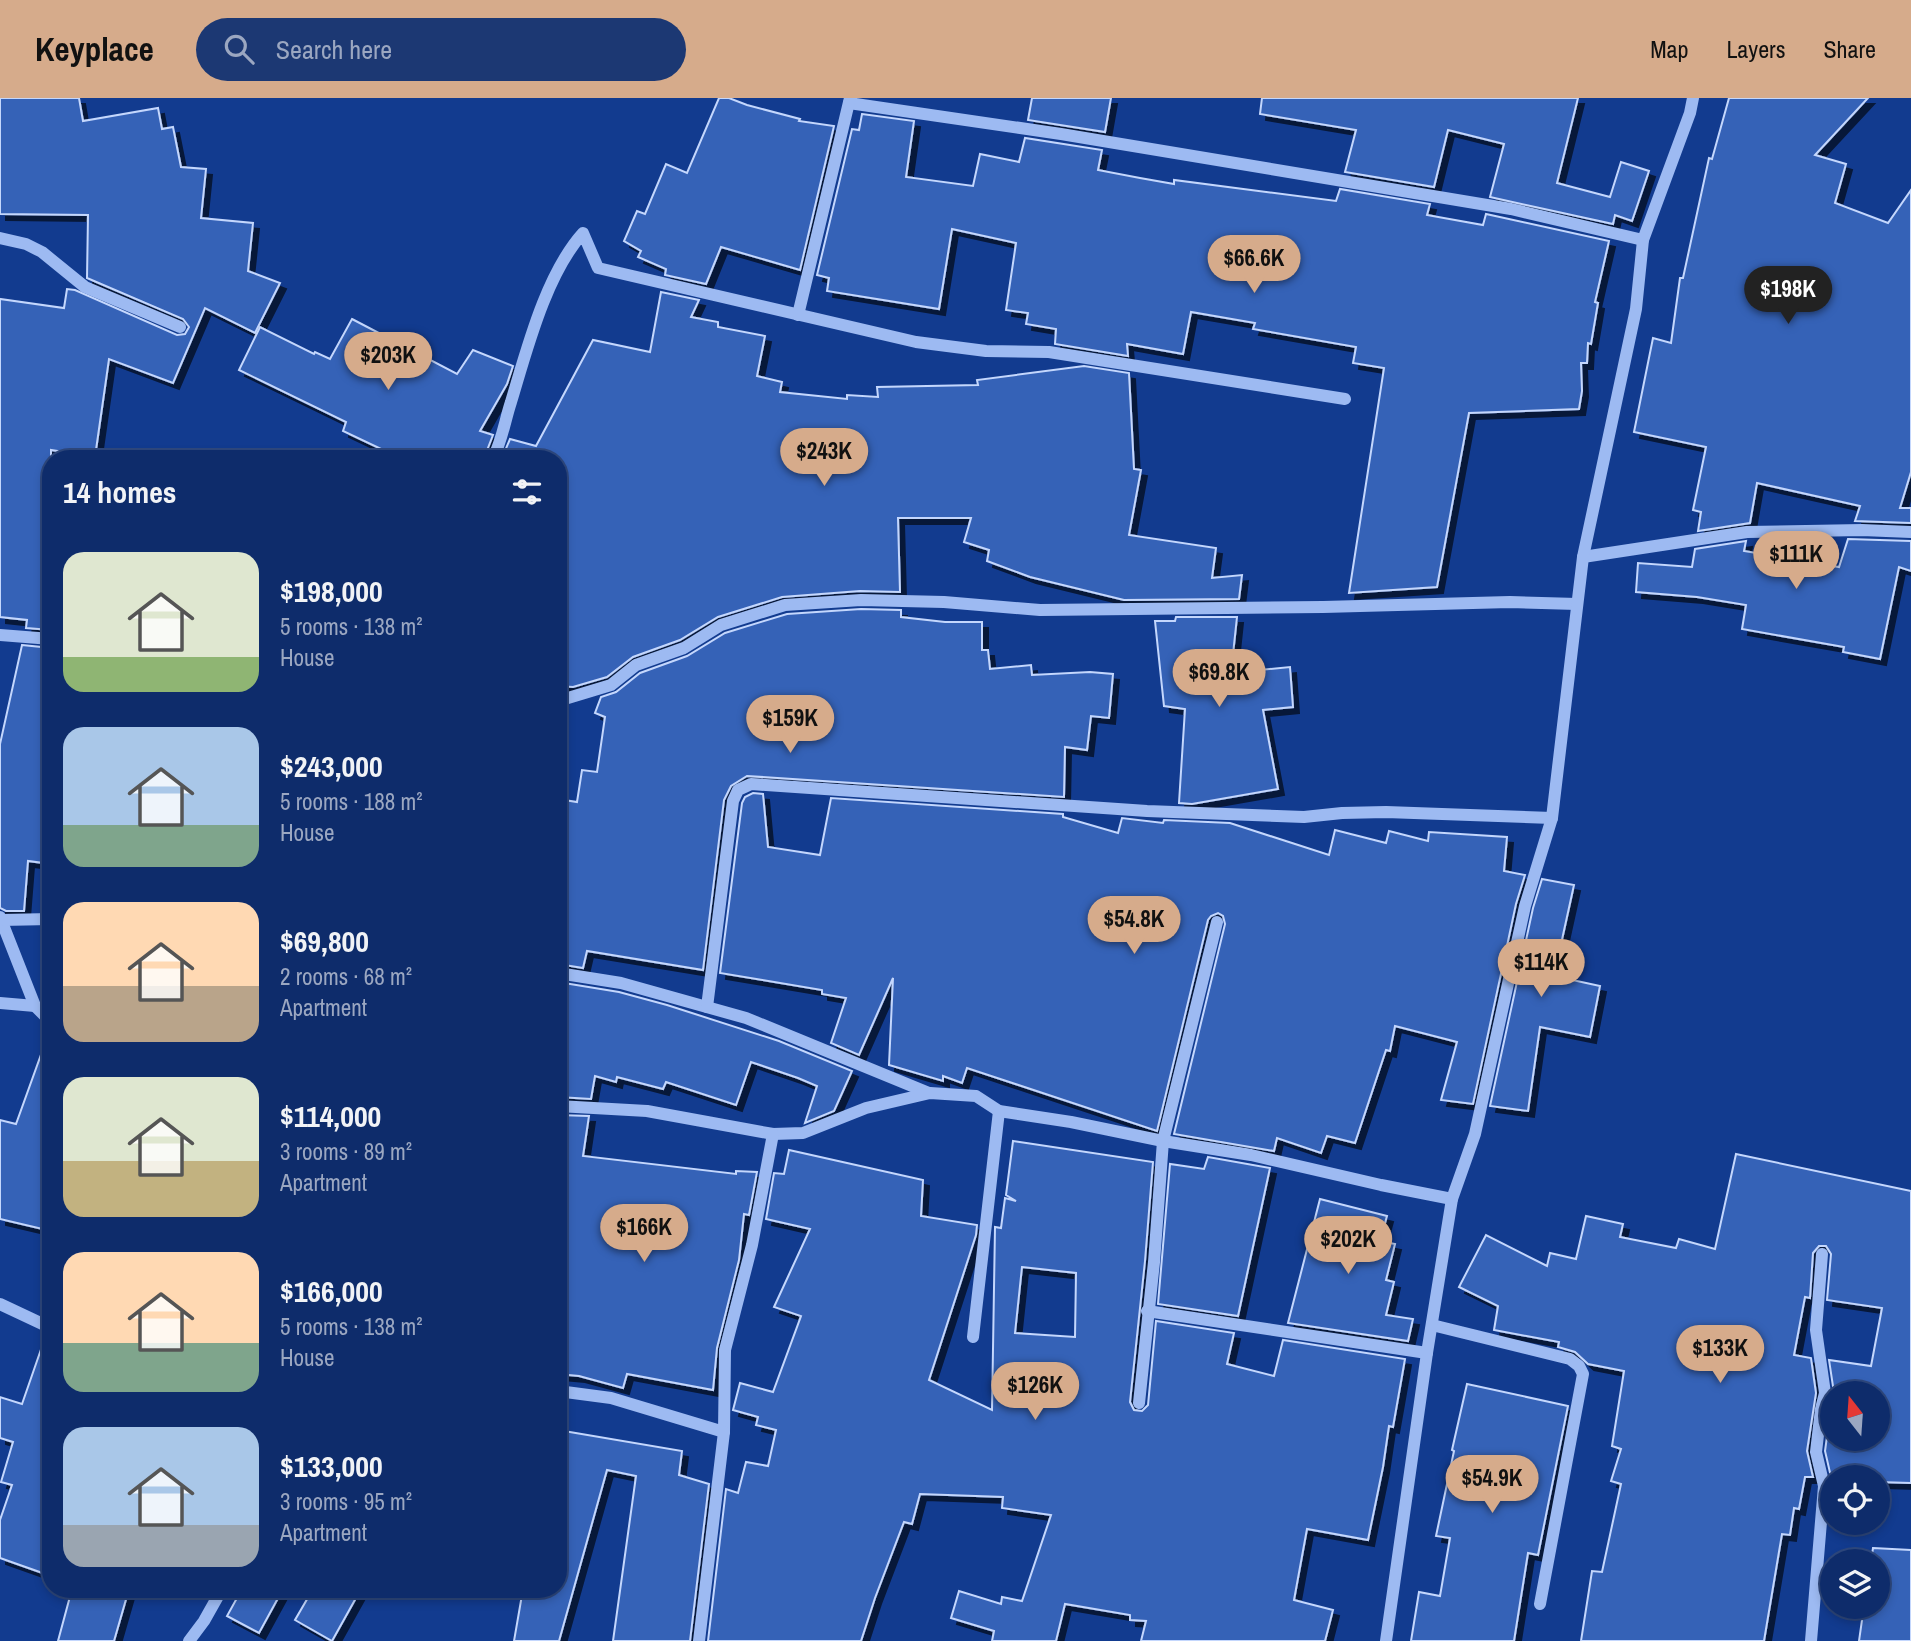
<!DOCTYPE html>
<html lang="en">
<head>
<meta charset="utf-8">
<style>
	body { margin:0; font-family:"Archivo Narrow",sans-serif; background:#1c3873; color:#f1f3f6; height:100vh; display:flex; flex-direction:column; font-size:26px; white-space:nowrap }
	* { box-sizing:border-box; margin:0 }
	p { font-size:23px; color:#9ba7c1 }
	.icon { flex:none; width:38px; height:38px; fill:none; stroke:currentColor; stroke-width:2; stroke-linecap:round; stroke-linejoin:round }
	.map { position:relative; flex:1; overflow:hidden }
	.panel { position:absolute; left:42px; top:352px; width:525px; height:1148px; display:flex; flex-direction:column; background:#0e2c6b; border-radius:28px; box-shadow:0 4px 10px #0003,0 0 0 2px #2e487e }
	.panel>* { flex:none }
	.needle { width:46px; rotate:343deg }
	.buttons { position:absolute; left:1820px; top:1283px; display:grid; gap:14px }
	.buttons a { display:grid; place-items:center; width:70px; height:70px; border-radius:50%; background:#0e2c6b; box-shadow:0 4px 10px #0003,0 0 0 2px #2e487e; font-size:35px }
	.price { position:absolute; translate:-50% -60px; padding:0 16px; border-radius:24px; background:#d6ab8b; color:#111; font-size:23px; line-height:46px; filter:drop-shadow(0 2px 4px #0008) }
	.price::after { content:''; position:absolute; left:50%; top:42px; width:21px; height:16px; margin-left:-10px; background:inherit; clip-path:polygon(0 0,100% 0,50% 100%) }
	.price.active { background:#222; color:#fff }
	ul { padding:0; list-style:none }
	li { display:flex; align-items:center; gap:21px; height:175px; padding:0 21px }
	li span { display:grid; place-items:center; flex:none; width:196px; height:140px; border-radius:21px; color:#555 }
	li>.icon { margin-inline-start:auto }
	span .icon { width:84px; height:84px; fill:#fffc; stroke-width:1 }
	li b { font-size:30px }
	h2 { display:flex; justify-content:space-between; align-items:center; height:84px; padding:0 21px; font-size:30px }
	header { display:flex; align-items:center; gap:42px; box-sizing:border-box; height:98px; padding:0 35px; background:#d6ab8b; color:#111 }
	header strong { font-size:33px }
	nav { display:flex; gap:38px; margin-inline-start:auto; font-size:24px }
	.search { width:490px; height:63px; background:#1c3873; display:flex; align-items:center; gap:18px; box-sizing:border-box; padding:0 24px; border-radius:38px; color:#9ba7c1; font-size:26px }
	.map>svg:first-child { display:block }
</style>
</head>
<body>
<header>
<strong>Keyplace</strong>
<div class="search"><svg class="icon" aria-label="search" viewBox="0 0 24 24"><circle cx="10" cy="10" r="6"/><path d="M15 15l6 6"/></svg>Search here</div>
<nav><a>Map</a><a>Layers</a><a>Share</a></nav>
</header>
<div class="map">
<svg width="1911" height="1543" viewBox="0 0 1911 1543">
	<defs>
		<filter id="shadow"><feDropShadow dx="6" dy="6" stdDeviation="0" flood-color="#0009"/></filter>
	</defs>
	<rect width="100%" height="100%" fill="#123b8f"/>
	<g fill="#3662b7" stroke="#c4d7fd" stroke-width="2" fill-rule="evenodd" filter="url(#shadow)">
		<polygon points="0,0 79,0 83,23 158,10 162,31 173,29 181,69 206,71 201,120 253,125 248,173 280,185 255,235 205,210 173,285 109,261 95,359 51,352 51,532 26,530 27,522 0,519 0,201 64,210 67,191 75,192 177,237 185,236 189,229 183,221 87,180 88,117 0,116"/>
		<polygon points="719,0 729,0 747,7 800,21 799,23 834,28 800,172 721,149 706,186 665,177 666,171 638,159 641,153 624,143 637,113 645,116 666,66 687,75"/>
		<polygon points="1032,0 1111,0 1105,34 1028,22"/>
		<polygon points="1262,0 1578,0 1557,85 1610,99 1621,64 1649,73 1632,123 1615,117 1613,126 1490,99 1504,46 1448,32 1434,89 1345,74 1356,32 1260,16"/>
		<polygon points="1729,0 1868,0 1815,57 1846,66 1835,105 1888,125 1911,92 1911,374 1900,410 1911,410 1911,425 1855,423 1860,408 1757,385 1750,425 1698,433 1701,414 1693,412 1706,349 1634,334 1653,240 1671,245 1680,180 1683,180 1709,60 1712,61"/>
		<polygon points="862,16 914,23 906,79 973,88 980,56 1019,64 1025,40 1102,52 1098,72 1140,80 1174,86 1174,82 1336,103 1340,91 1430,106 1427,117 1483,127 1486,116 1609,143 1595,204 1598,205 1591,246 1588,245 1587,265 1581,265 1582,293 1579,311 1469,315 1437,489 1349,495 1384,270 1353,265 1356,249 1253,231 1255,225 1191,214 1183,256 1127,246 1128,258 1055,246 1056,231 1026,226 1028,215 1006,212 1016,145 952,131 939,211 827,193 829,180 817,177 852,31 859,32"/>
		<polygon points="661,194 699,202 691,219 718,224 718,229 765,238 757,278 782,284 780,294 847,301 847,297 878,299 877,289 978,287 977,282 1084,268 1129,275 1134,371 1141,372 1129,437 1216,450 1212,480 1242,477 1239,501 1124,502 1030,479 987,463 989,452 964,444 971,420 898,420 900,494 860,493 782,499 718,519 680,542 633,559 607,579 573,589 558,588 558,360 502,360 510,341 536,348 593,242 650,254"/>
		<polygon points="352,221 457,276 473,252 513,268 507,286 480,333 493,337 484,360 400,360 343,333 346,324 239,272 260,229 314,256 315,254 330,261"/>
		<polygon points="1848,441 1911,443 1911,473 1899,469 1880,561 1843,554 1844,549 1742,531 1746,507 1697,499 1636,494 1638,465 1692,469 1695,451 1746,443 1744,453 1839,469"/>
		<polygon points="861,511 901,512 901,519 945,524 982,524 982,552 988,552 990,571 1031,567 1032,577 1090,574 1113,576 1109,620 1091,618 1087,652 1065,649 1064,699 747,678 731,688 724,702 703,872 587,853 583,870 558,866 558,701 577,704 582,672 597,674 605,619 595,615 601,599 616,594 640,575 687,558 725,535 787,516"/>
		<polygon points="1176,519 1237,519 1231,575 1290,569 1293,609 1263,612 1278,691 1192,706 1179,705 1185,611 1164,608 1155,523 1175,523"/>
		<polygon points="22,547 51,550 51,766 28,763 24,813 6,813 0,810 0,646"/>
		<polygon points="753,695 763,696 768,749 820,757 831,700 1063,716 1063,719 1118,735 1122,720 1163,725 1164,722 1230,725 1329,757 1335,732 1386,745 1389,733 1428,743 1429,734 1507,739 1504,773 1525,777 1516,806 1473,1006 1441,1002 1457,944 1395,928 1390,953 1386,952 1355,1045 1327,1038 1321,1055 1277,1040 1274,1053 1174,1036 1225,826 1223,818 1218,815 1211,818 1208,822 1157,1033 967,970 962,985 943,978 943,983 889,967 893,880 859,957 831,945 846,900 822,896 822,892 720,875 742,705 745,699"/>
		<polygon points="1542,781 1574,787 1554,878 1600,888 1590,939 1540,929 1528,1013 1490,1008 1533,810"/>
		<polygon points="558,884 619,894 667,907 779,943 852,973 834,1013 805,1025 817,988 798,980 751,964 736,1007 666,984 663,991 617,979 616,984 595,978 591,1001 558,999"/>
		<polygon points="47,940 51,941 51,1133 0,1121 0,1022 16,1026"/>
		<polygon points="558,1017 589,1018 583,1058 736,1076 736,1073 757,1074 749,1117 744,1116 739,1162 717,1250 713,1292 627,1276 623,1290 579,1278 558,1276"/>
		<path d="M1013 1043 1153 1064 1145 1163 1130 1304 1134 1312 1142 1313 1148 1307 1156 1223 1234 1235 1227 1266 1274 1278 1283 1242 1405 1261 1393 1329 1389 1328 1383 1369 1368 1442 1307 1431 1294 1502 1333 1512 1325 1543H1141L1146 1523 1130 1522V1517L1065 1506 1056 1543H992L994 1533 951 1520 959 1493 1001 1506 1002 1499 1022 1503 1051 1417 1002 1410 1003 1399 920 1396 912 1426 904 1424 875 1500 861 1543H708L726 1391 738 1395 746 1364 768 1368 776 1332 756 1327 758 1319 733 1312 740 1285 773 1294 801 1218 774 1209 810 1131 766 1121 774 1075 784 1076 789 1052 923 1082 921 1118 977 1127 976 1137 929 1282 992 1312 995 1129 1001 1130 1005 1100 1016 1103 1006 1097ZM1022 1169 1076 1175 1075 1239 1015 1235Z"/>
		<polygon points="1736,1056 1911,1093 1911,1385 1878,1384 1878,1379 1831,1379 1825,1353 1832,1302 1832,1340 1878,1340 1878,1295 1834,1295 1829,1262 1871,1268 1882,1210 1827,1202 1831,1156 1826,1148 1819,1148 1813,1155 1810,1200 1805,1199 1794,1257 1811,1260 1816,1295 1807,1353 1813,1379 1805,1379 1799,1411 1794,1410 1790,1437 1782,1436 1764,1543 1581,1543 1592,1473 1602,1474 1621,1386 1611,1383 1621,1351 1612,1348 1624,1273 1588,1266 1575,1254 1558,1249 1559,1244 1494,1232 1498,1208 1459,1189 1486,1137 1547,1168 1550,1155 1576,1161 1586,1118 1623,1126 1620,1139 1676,1150 1679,1141 1715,1151"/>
		<polygon points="1208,1059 1270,1070 1238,1218 1158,1206 1170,1066 1204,1071"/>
		<polygon points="1320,1101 1387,1118 1380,1143 1395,1146 1386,1182 1394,1184 1386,1217 1413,1221 1408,1243 1288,1225"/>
		<polygon points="46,1237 51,1239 51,1478 0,1460 0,1422 12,1387 1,1384 13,1344 0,1340 0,1299 22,1306"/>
		<polygon points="1467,1286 1568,1308 1538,1457 1528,1455 1514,1543 1411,1543 1419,1494 1440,1498 1450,1440 1436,1438 1454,1353 1452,1352"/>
		<polygon points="558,1332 682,1353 679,1377 709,1386 690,1543 613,1543 636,1378 607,1372 559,1543 514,1543 523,1491 558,1491"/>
		<polygon points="1873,1450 1911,1452 1911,1543 1859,1543 1864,1508 1878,1508 1878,1463 1871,1463"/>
		<polygon points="72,1491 129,1491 114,1543 58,1543"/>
		<polygon points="242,1491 283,1491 259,1535 227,1518"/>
		<polygon points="313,1491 361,1491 332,1543 295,1522"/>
	</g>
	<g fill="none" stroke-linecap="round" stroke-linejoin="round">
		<g stroke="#9dbaf2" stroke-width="12">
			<polyline points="849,5 1061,36 1511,111 1643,142"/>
			<polyline points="0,140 26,146 42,154 85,189 180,229"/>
			<polyline points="798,217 850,0"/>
			<path d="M493 360C502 343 505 322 511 304 527 251 546 176 583 135L598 170 916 244 986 253 1049 254 1345 301"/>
			<polyline points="1583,459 1747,434 1862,432 1911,434"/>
			<polyline points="0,537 51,541"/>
			<polyline points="558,603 611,587 636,567 684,550 721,527 785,507 861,502 944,504 1040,512 1323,509 1510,504 1577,506"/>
			<polyline points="0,819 35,908 51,924"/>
			<polyline points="1,822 51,821"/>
			<polyline points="558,875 621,885 746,920 929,995"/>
			<polyline points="0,905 35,908"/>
			<polyline points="707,909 733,703 738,692 751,686 1147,713 1304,719 1342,715 1386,714 1552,720"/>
			<polyline points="558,1008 647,1013 773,1036 803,1035 866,1010 930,995 976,998 999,1013 1071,1024 1163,1043 1251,1057 1381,1087 1452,1101"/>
			<polyline points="0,1206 51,1230"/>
			<polyline points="1147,1213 1427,1255"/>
			<polyline points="1432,1227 1570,1261 1579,1268 1583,1276 1540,1506"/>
			<polyline points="973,1239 999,1013"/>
			<polyline points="558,1293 611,1300 724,1334 725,1252 752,1147 773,1036"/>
			<polyline points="1139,1305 1154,1164 1163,1043 1217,824"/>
			<polyline points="189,1543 204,1523 222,1491"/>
			<polyline points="699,1543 724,1334"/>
			<polyline points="1386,1543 1427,1255 1452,1101 1475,1036 1525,808 1552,720 1583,459 1636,211 1643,142 1690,15 1693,0"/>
			<polyline points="1811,1543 1824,1388 1816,1354 1821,1311 1825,1295 1816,1232 1822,1156"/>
		</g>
	</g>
</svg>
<div class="buttons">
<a><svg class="needle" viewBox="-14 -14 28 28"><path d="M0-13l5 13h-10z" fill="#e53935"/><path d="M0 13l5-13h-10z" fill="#9ba7c1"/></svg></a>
<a><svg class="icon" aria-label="locate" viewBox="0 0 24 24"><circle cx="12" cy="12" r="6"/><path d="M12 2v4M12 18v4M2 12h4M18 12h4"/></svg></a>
<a><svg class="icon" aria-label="layers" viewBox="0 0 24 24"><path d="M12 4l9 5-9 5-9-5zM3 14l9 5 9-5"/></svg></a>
</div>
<b class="price" style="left:1254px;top:197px">$66.6K</b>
<b class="price active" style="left:1788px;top:228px">$198K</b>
<b class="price" style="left:388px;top:294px">$203K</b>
<b class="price" style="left:824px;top:390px">$243K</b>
<b class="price" style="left:1796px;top:493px">$111K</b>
<b class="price" style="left:1219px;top:611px">$69.8K</b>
<b class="price" style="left:790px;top:657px">$159K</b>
<b class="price" style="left:1134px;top:858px">$54.8K</b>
<b class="price" style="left:1541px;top:901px">$114K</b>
<b class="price" style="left:644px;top:1166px">$166K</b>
<b class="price" style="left:1348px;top:1178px">$202K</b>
<b class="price" style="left:1720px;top:1287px">$133K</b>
<b class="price" style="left:1035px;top:1324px">$126K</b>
<b class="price" style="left:1492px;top:1417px">$54.9K</b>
<section class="panel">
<h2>14 homes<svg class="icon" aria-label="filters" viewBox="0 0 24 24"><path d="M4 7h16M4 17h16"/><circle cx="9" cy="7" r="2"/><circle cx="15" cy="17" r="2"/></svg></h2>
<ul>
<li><span style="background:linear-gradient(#dfe7d0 75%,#8fb573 0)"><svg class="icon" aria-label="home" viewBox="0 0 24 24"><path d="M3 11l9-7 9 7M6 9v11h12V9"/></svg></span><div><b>$198,000</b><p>5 rooms · 138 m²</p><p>House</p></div></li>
<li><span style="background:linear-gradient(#a9c7e8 70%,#7fa58c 0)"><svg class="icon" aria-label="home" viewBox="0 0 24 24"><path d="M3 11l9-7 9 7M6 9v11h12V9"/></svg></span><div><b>$243,000</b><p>5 rooms · 188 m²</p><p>House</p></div></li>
<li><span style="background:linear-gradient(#ffd9b3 60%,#b9a48a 0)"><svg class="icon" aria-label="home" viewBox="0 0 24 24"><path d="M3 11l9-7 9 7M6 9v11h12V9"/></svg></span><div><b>$69,800</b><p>2 rooms · 68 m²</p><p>Apartment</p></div></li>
<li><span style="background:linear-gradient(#dfe7d0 60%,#c2b280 0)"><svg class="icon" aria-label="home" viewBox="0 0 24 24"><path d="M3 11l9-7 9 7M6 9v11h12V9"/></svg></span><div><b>$114,000</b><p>3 rooms · 89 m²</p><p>Apartment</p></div></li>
<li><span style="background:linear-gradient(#ffd9b3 65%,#7fa58c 0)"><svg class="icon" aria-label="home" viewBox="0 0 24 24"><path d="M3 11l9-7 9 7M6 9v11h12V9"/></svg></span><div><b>$166,000</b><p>5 rooms · 138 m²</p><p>House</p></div></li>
<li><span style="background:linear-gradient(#a9c7e8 70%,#9aa5b1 0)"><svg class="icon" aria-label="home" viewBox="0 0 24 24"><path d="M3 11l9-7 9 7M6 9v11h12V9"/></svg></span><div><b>$133,000</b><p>3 rooms · 95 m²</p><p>Apartment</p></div></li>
</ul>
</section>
</div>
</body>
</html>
